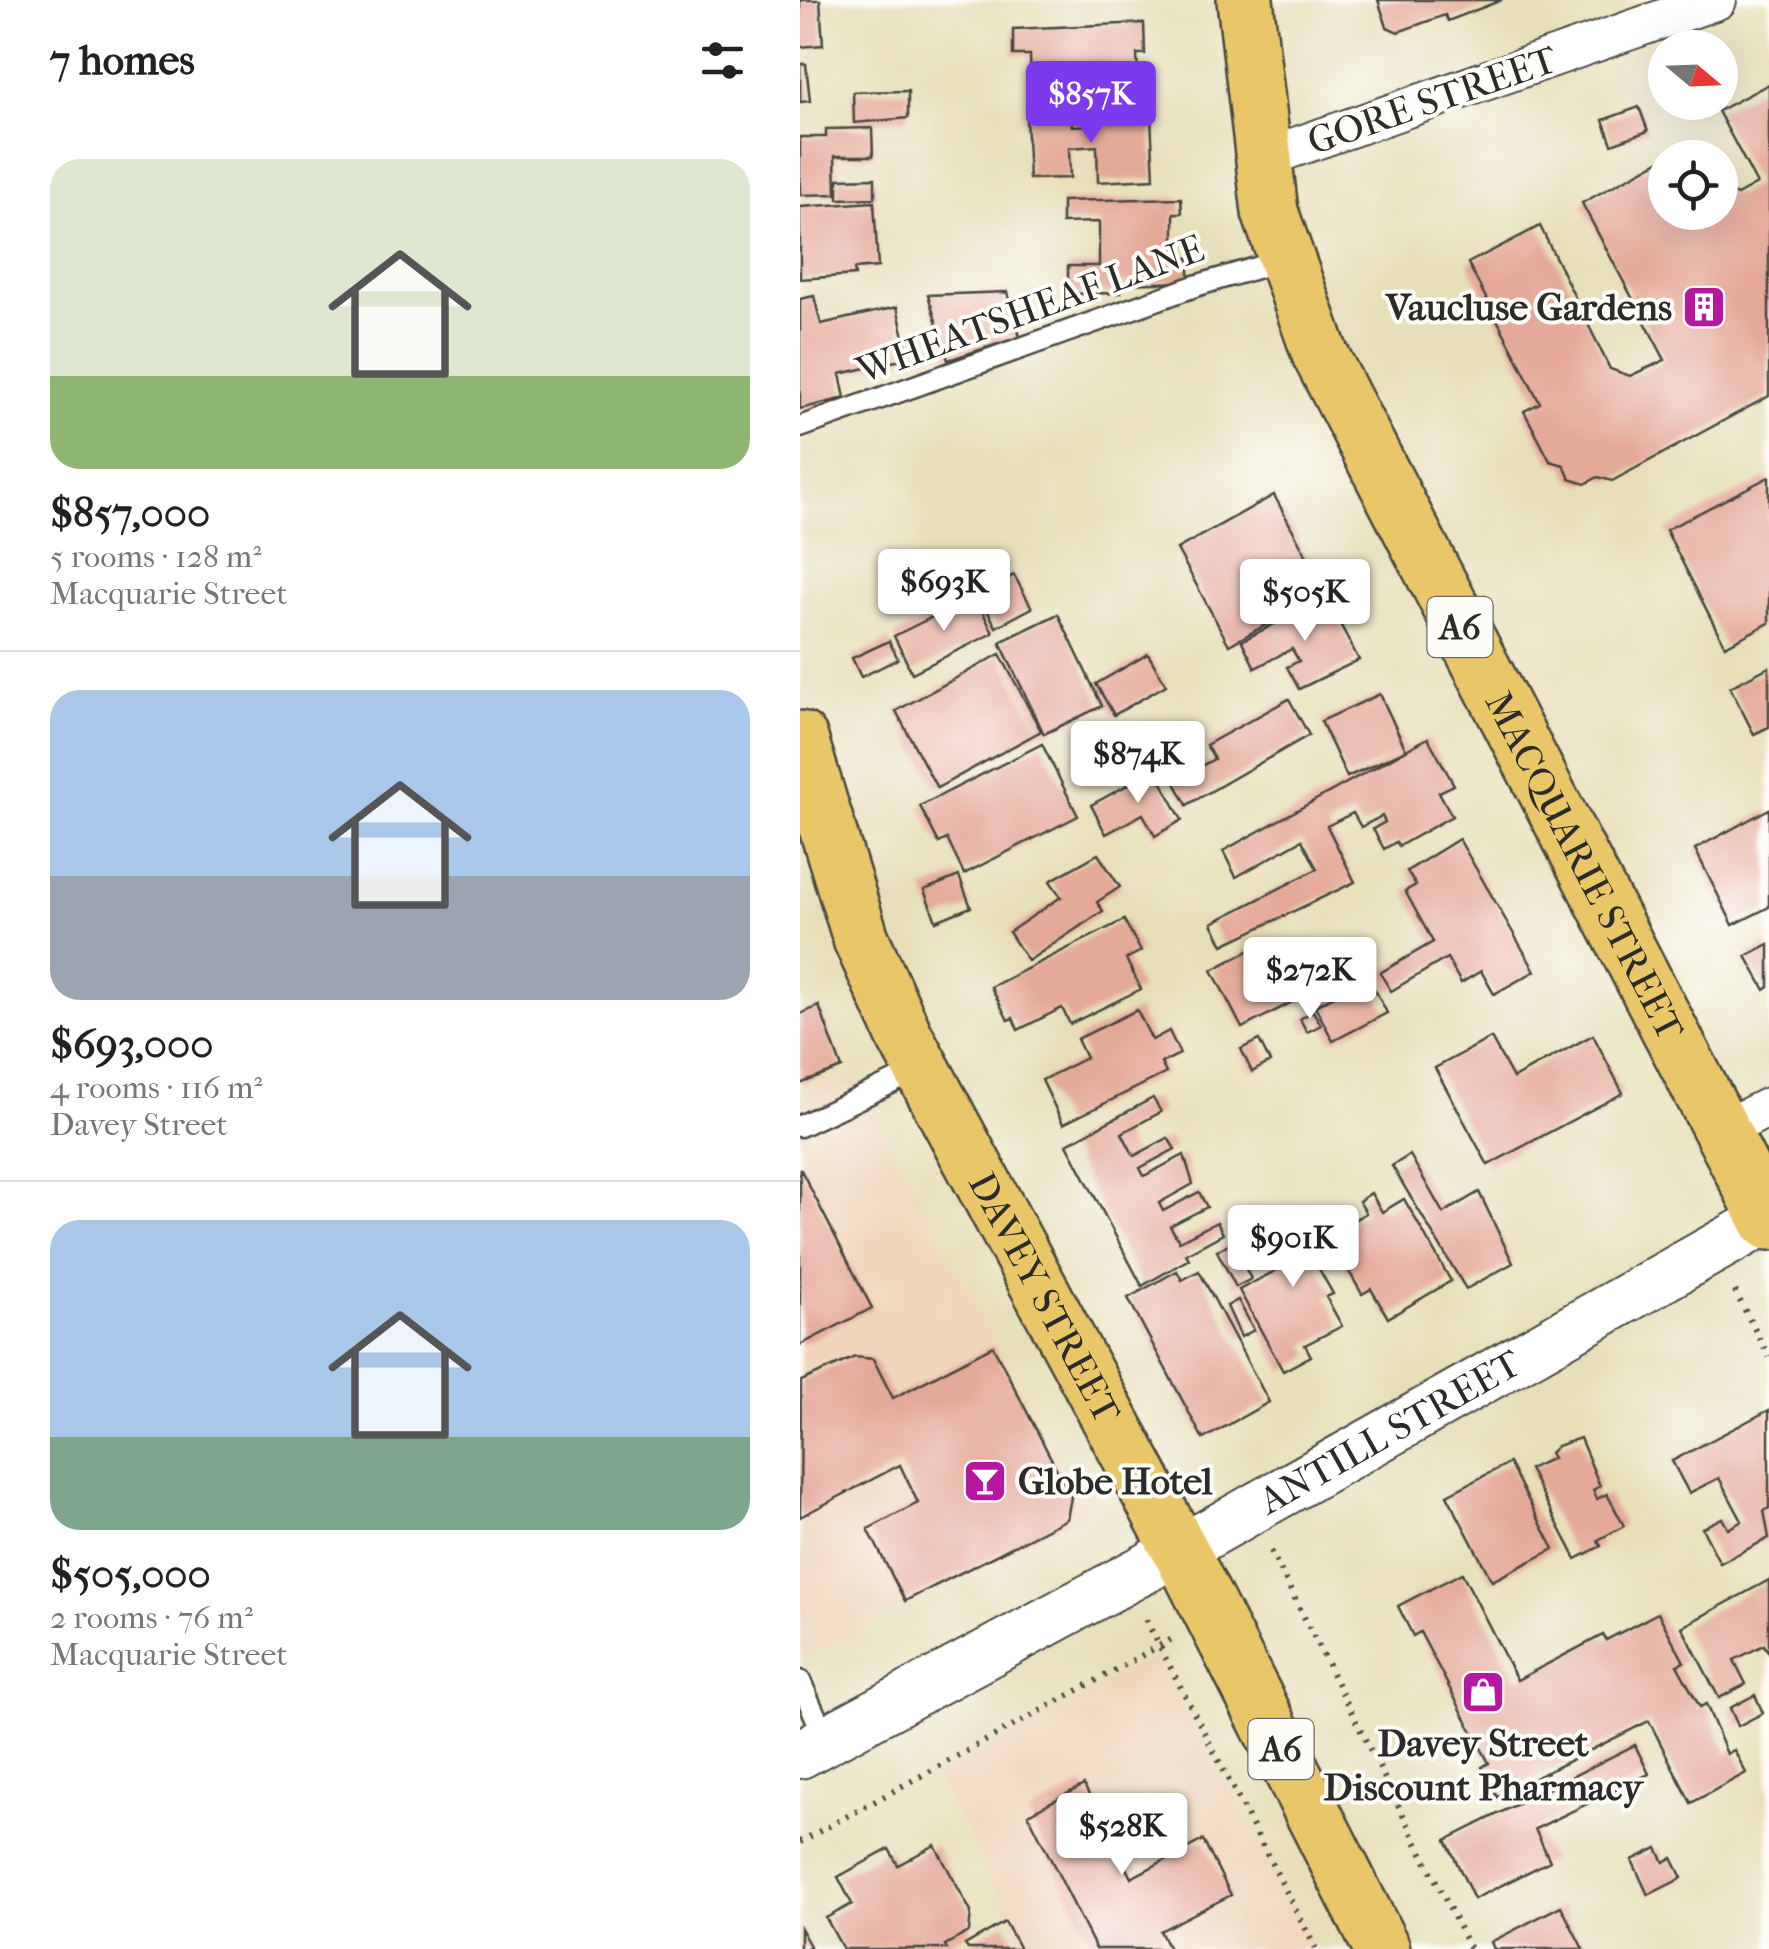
<!DOCTYPE html>
<html lang="en">
<head>
<meta charset="utf-8">
<style>
	body { margin:0; font-family:"IM FELL French Canon",serif; background:#f6f6f6; color:#222; height:100vh; display:flex; flex-direction:column; font-size:38px; white-space:nowrap }
	* { box-sizing:border-box; margin:0 }
	p { font-size:32px; color:#767676 }
	.icon { flex:none; width:55px; height:55px; fill:none; stroke:currentColor; stroke-width:2; stroke-linecap:round; stroke-linejoin:round }
	.map { position:relative; flex:1; overflow:hidden }
	.side { display:flex; flex-direction:column; background:#fff; width:800px }
	.side>* { flex:none }
	.needle { width:65px; rotate:109deg }
	.tools { position:absolute; left:848px; top:30px; display:grid; gap:20px }
	.tools a { display:grid; place-items:center; width:90px; height:90px; border-radius:50%; background:#fff; box-shadow:0 10px 40px #0002; font-size:50px }
	.price { position:absolute; translate:-50% -85px; padding:0 22px; border-radius:10px; background:#fff; color:#222; font-size:32px; line-height:65px; filter:drop-shadow(0 2px 5px #0008) }
	.price::after { content:''; position:absolute; left:50%; top:60px; width:30px; height:22px; margin-left:-15px; background:inherit; clip-path:polygon(0 0,100% 0,50% 100%) }
	.price.selected { background:#7c3aed; color:#fff }
	ul { padding:0; list-style:none }
	li { display:grid; align-content:center; gap:20px; height:530px; padding:0 50px }
	li+li { border-top:2px solid #e0e0e0 }
	li span { display:grid; place-items:center; height:310px; border-radius:30px; color:#555 }
	li>.icon { margin-inline-start:auto }
	span .icon { width:180px; height:180px; fill:#fffc; stroke-width:1 }
	li b { font-size:42px }
	h2 { display:flex; justify-content:space-between; align-items:center; height:120px; padding:0 50px; font-size:42px }
	main { display:flex; flex:1; min-height:0 }
	.map>svg:first-child { display:block }
</style>
</head>
<body>
<main>
<section class="side">
<h2>7 homes<svg class="icon" aria-label="filters" viewBox="0 0 24 24"><path d="M4 7h16M4 17h16"/><circle cx="9" cy="7" r="2"/><circle cx="15" cy="17" r="2"/></svg></h2>
<ul>
<li><span style="background:linear-gradient(#dfe7d0 70%,#8fb573 0)"><svg class="icon" aria-label="home" viewBox="0 0 24 24"><path d="M3 11l9-7 9 7M6 9v11h12V9"/></svg></span><div><b>$857,000</b><p>5 rooms · 128 m²</p><p>Macquarie Street</p></div></li>
<li><span style="background:linear-gradient(#a9c7e8 60%,#9aa5b1 0)"><svg class="icon" aria-label="home" viewBox="0 0 24 24"><path d="M3 11l9-7 9 7M6 9v11h12V9"/></svg></span><div><b>$693,000</b><p>4 rooms · 116 m²</p><p>Davey Street</p></div></li>
<li><span style="background:linear-gradient(#a9c7e8 70%,#7fa58c 0)"><svg class="icon" aria-label="home" viewBox="0 0 24 24"><path d="M3 11l9-7 9 7M6 9v11h12V9"/></svg></span><div><b>$505,000</b><p>2 rooms · 76 m²</p><p>Macquarie Street</p></div></li>
</ul>
</section>
<div class="map">
<svg width="969" height="1949" viewBox="0 0 969 1949">
	<rect width="100%" height="100%" fill="#fdfcf7"/>
	<filter id="ink" filterUnits="userSpaceOnUse"><feTurbulence type="fractalNoise" baseFrequency=".01" numOctaves="2"/><feDisplacementMap in="SourceGraphic" scale="20" xChannelSelector="R" yChannelSelector="G"/><feConvolveMatrix kernelMatrix="1 2 1 2 8 2 1 2 1" color-interpolation-filters="sRGB"/></filter>
	<filter id="wash" filterUnits="userSpaceOnUse"><feTurbulence type="fractalNoise" baseFrequency=".0048" numOctaves="4" result="noise"/><feDisplacementMap in="SourceGraphic" scale="40" xChannelSelector="R" yChannelSelector="G"/><feGaussianBlur stdDeviation="2.25" result="paint"/><feColorMatrix in="noise" values="0 0 0 0 0 0 0 0 0 0 0 0 0 0 0 0 0 1.4 0 .05"/><feComposite in="paint" operator="in"/></filter>
	<g filter="url(#wash)">
		<rect width="100%" height="100%" fill="#e7dfba"/>
		<g fill="#efd6bc">
			<polygon points="53,1074 285,1514 0,1661 0,1093"/>
			<polygon points="357,1654 516,1949 230,1949 135,1776"/>
		</g>
		<g id="blocks">
			<g fill="#e5a99a">
				<polygon points="0,0 20,0 23,45 0,47"/>
				<polygon points="578,0 702,0 648,21 645,15 598,32 587,27"/>
				<polygon points="344,23 345,54 337,54 339,97 232,102 230,55 213,55 213,29"/>
				<polygon points="0,64 6,64 10,101 0,102"/>
				<polygon points="969,84 969,396 812,481 798,477 785,484 770,479 764,465 750,461 724,411 740,403 668,263 740,226 810,369 830,376 865,360 782,203 861,160 865,169 865,212 920,212 920,189 937,195 957,184 918,111"/>
				<polygon points="108,91 108,118 54,123 53,92"/>
				<polygon points="839,107 848,131 812,144 803,120"/>
				<polygon points="316,112 316,118 351,117 354,179 298,182 297,146 269,148 270,178 229,179 226,117 271,115 272,126 294,125 294,113"/>
				<polygon points="72,128 73,156 35,156 36,194 0,195 0,137 26,137 26,129"/>
				<polygon points="75,178 75,198 38,199 38,179"/>
				<polygon points="381,198 382,213 374,213 374,258 389,258 389,282 321,284 321,293 268,294 268,266 299,266 299,222 262,223 262,201"/>
				<polygon points="74,202 78,267 54,269 55,275 0,279 0,207"/>
				<polygon points="207,292 220,337 148,360 128,295"/>
				<polygon points="14,296 21,324 97,307 109,358 40,374 45,398 0,409 0,299"/>
				<polygon points="969,477 969,623 925,646 866,530"/>
				<polygon points="474,495 526,592 429,645 377,549"/>
				<polygon points="214,575 232,608 196,627 179,594"/>
				<polygon points="175,596 193,633 112,673 94,636"/>
				<polygon points="526,597 559,660 499,689 487,667 499,661 492,649 455,668 442,641"/>
				<polygon points="258,614 302,706 244,734 200,642"/>
				<polygon points="89,641 98,659 61,677 52,658"/>
				<polygon points="200,654 241,731 137,788 96,711"/>
				<polygon points="348,654 366,685 314,715 296,684"/>
				<polygon points="969,667 969,727 954,734 930,687"/>
				<polygon points="580,694 606,750 547,777 521,721"/>
				<polygon points="489,699 509,735 387,805 374,781 414,759 406,745"/>
				<polygon points="628,738 654,785 639,792 652,816 599,846 596,842 584,849 573,829 585,822 582,816 561,827 553,813 527,826 555,882 423,945 412,923 517,869 502,840 436,877 423,851"/>
				<polygon points="242,744 278,816 164,874 147,839 139,843 120,806"/>
				<polygon points="355,770 382,820 355,836 343,814 306,834 291,805"/>
				<polygon points="969,809 969,907 933,925 895,849"/>
				<polygon points="659,839 735,971 694,994 681,971 661,983 647,958 591,991 580,973 633,942 605,891 616,885 607,871"/>
				<polygon points="298,854 320,887 297,902 303,911 228,961 209,932 261,897 250,881"/>
				<polygon points="159,876 171,907 136,921 124,890"/>
				<polygon points="324,920 341,951 326,959 341,989 270,1024 262,1008 218,1030 213,1018 208,1020 191,987"/>
				<polygon points="969,944 969,987 965,990 946,956"/>
				<polygon points="458,946 464,958 483,949 506,995 442,1028 412,970"/>
				<polygon points="569,978 587,1013 533,1041 515,1006"/>
				<polygon points="19,1006 42,1068 0,1084 0,1014"/>
				<polygon points="337,1010 352,1040 369,1031 380,1054 361,1063 366,1073 263,1124 242,1080 286,1058 277,1039"/>
				<polygon points="513,1011 521,1025 507,1032 500,1019"/>
				<polygon points="793,1035 823,1093 688,1165 635,1068 691,1038 713,1078"/>
				<polygon points="459,1040 470,1062 452,1072 441,1049"/>
				<polygon points="353,1098 361,1112 322,1133 334,1156 368,1138 375,1149 340,1168 344,1176 384,1155 393,1184 359,1203 363,1211 399,1192 407,1207 370,1226 379,1241 417,1222 423,1234 386,1254 389,1259 342,1286 267,1144"/>
				<polygon points="610,1155 643,1213 679,1192 713,1263 666,1289 592,1166"/>
				<polygon points="0,1168 72,1308 0,1345"/>
				<polygon points="571,1193 582,1212 604,1199 651,1281 588,1318 571,1289 562,1294 528,1235 566,1213 559,1201"/>
				<polygon points="506,1208 533,1258 518,1267 533,1294 526,1297 542,1326 505,1345 511,1356 483,1371 439,1290 475,1271 456,1235"/>
				<polygon points="432,1242 451,1279 436,1287 417,1251"/>
				<polygon points="377,1271 382,1280 399,1271 469,1402 403,1439 328,1298"/>
				<polygon points="438,1300 454,1330 441,1337 427,1306"/>
				<polygon points="193,1346 271,1497 267,1519 105,1601 68,1529 118,1503 100,1465 0,1517 1,1381 55,1357 73,1359 93,1398"/>
				<polygon points="969,1410 969,1508 964,1511 969,1538 920,1563 902,1528 922,1518 928,1529 942,1521 919,1478 889,1493 872,1461"/>
				<polygon points="780,1438 800,1486 793,1490 797,1499 807,1494 824,1526 798,1540 801,1546 776,1559 729,1469 753,1458 750,1453 757,1446"/>
				<polygon points="709,1463 754,1549 692,1581 647,1495"/>
				<polygon points="662,1573 717,1680 803,1635 806,1640 858,1613 884,1662 877,1665 900,1707 906,1704 927,1754 934,1750 946,1773 891,1803 849,1721 697,1797 682,1767 689,1763 620,1632 613,1636 598,1606"/>
				<polygon points="969,1580 969,1653 964,1645 934,1660 946,1684 919,1698 882,1627"/>
				<polygon points="955,1695 963,1713 938,1726 930,1708"/>
				<polygon points="835,1745 849,1774 735,1829 750,1861 674,1899 646,1840"/>
				<polygon points="284,1785 331,1878 403,1840 431,1895 360,1931 369,1949 296,1949 228,1814"/>
				<polygon points="135,1845 171,1912 169,1932 145,1945 147,1949 43,1949 26,1918 52,1904 38,1877 89,1849 98,1865"/>
				<polygon points="857,1848 864,1862 872,1858 882,1878 848,1895 832,1860"/>
				<polygon points="761,1906 783,1949 694,1949 691,1942"/>
				<polygon points="205,1922 220,1949 168,1949 165,1945"/>
				<polygon points="0,1928 10,1946 5,1949 0,1949"/>
			</g>
		</g>
	</g>
	<g filter="url(#ink)">
		<use href="#blocks" fill-opacity="0" stroke="#474640" stroke-width="2.5"/>
		<g fill="none" stroke-linecap="round" stroke-linejoin="round">
			<g stroke="#474640" stroke-width="25">
				<g id="service">
					<polyline points="0,427 395,286 483,260"/>
					<polyline points="0,1126 121,1069"/>
					<polyline points="0,1681 26,1740"/>
				</g>
			</g>
			<g stroke="#474640" stroke-width="42">
				<g id="minor">
					<polyline points="461,159 917,0"/>
					<polyline points="923,1130 969,1107"/>
				</g>
			</g>
			<g stroke="#474640" stroke-width="52">
				<g id="tertiary">
					<path id="s1" d="M0 1754 380 1550 967 1219"/>
				</g>
			</g>
			<g stroke="#474640" stroke-width="60">
				<g id="trunk">
					<path id="s2" d="M445 0 470 212 520 354 969 1222"/>
					<path id="s3" d="M0 739 61 939 105 1037 380 1550 582 1949"/>
				</g>
			</g>
			<g stroke="#474640" stroke-width="6" stroke-dasharray="2.5 8" stroke-linecap="butt">
				<polyline points="935,1291 969,1357"/>
				<polyline points="471,1551 670,1949"/>
				<polyline points="346,1620 516,1949"/>
				<polyline points="0,1842 372,1639"/>
			</g>
			<use href="#service" stroke="#fff" stroke-width="20"/>
			<use href="#minor" stroke="#fff" stroke-width="38"/>
			<use href="#tertiary" stroke="#fff" stroke-width="48"/>
			<use href="#trunk" stroke="#e9c769" stroke-width="55"/>
		</g>
	</g>
	<defs>
		<g id="building-square" transform="scale(2.25)"><rect x="-9" y="-9" width="18" height="18" rx="4" fill="#b5179e" stroke="#fdfcf7"/><path d="M-4-6H4V6H1V3H-1V6H-4ZM-2.5-4.3h1.7v1.8h-1.7ZM.8-4.3h1.7v1.8H.8ZM-2.5-1h1.7V.8h-1.7ZM.8-1h1.7V.8H.8Z" fill="#fff"/></g>
		<g id="bar-square" transform="scale(2.25)"><rect x="-9" y="-9" width="18" height="18" rx="4" fill="#b5179e" stroke="#fdfcf7"/><path d="M-6-5H6L.8 .8V4.5H3.5V6h-7V4.5H-.8V.8Z" fill="#fff"/></g>
		<g id="shop-square" transform="scale(2.25)"><rect x="-9" y="-9" width="18" height="18" rx="4" fill="#b5179e" stroke="#fdfcf7"/><path d="M-5-2.5h2.3a2.7 3.5 0 0 1 5.4 0H5L5.5 6h-11ZM-1.5-2.5h3a1.5 2.3 0 0 0-3 0Z" fill="#fff"/></g>
	</defs>
	<g fill-rule="evenodd">
		<use href="#building-square" x="904" y="307"/>
		<use href="#bar-square" x="185" y="1481"/>
		<use href="#shop-square" x="683" y="1692"/>
	</g>
	<g text-anchor="middle" stroke-width="8" stroke-linejoin="round" paint-order="stroke">
		<g fill="#fdfcf7" stroke="#6a6a68" stroke-width="2.5">
			<rect x="627.5" y="597" width="65" height="60" rx="8"/>
			<rect x="448.5" y="1719" width="65" height="60" rx="8"/>
		</g>
		<g font-size="35" font-weight="bold" fill="#2b2b2b">
			<text x="660" y="639">A6</text>
			<text x="481" y="1761">A6</text>
		</g>
		<g font-size="38" fill="#2b2b2b" stroke="#fdfcf7">
			<text transform="translate(632 100) rotate(-19)" y="13">GORE STREET</text>
			<text transform="translate(230 309) rotate(-20)" y="13">WHEATSHEAF LANE</text>
			<text dy="13" stroke="none"><textPath href="#s2" startOffset="940">MACQUARIE STREET</textPath></text>
			<text dy="13" stroke="none"><textPath href="#s3" startOffset="612">DAVEY STREET</textPath></text>
			<text dy="13" stroke="none"><textPath href="#s1" startOffset="672">ANTILL STREET</textPath></text>
		</g>
		<g font-size="38" font-weight="bold" fill="#2b2b2b" stroke="#fdfcf7" text-anchor="end">
			<text x="872" y="320">Vaucluse Gardens</text>
			<text x="218" y="1494" text-anchor="start">Globe Hotel</text>
			<text x="683" y="1756" text-anchor="middle">Davey Street<tspan x="683" dy="44">Discount Pharmacy</tspan></text>
		</g>
	</g>
</svg>
<div class="tools">
<a><svg class="needle" viewBox="-14 -14 28 28"><path d="M0-13l5 13h-10z" fill="#e53935"/><path d="M0 13l5-13h-10z" fill="#767676"/></svg></a>
<a><svg class="icon" aria-label="locate" viewBox="0 0 24 24"><circle cx="12" cy="12" r="6"/><path d="M12 2v4M12 18v4M2 12h4M18 12h4"/></svg></a>
</div>
<b class="price selected" style="left:291px;top:146px">$857K</b>
<b class="price" style="left:144px;top:634px">$693K</b>
<b class="price" style="left:505px;top:644px">$505K</b>
<b class="price" style="left:338px;top:806px">$874K</b>
<b class="price" style="left:510px;top:1022px">$272K</b>
<b class="price" style="left:493px;top:1290px">$901K</b>
<b class="price" style="left:322px;top:1878px">$528K</b>
</div>
</main>
</body>
</html>
